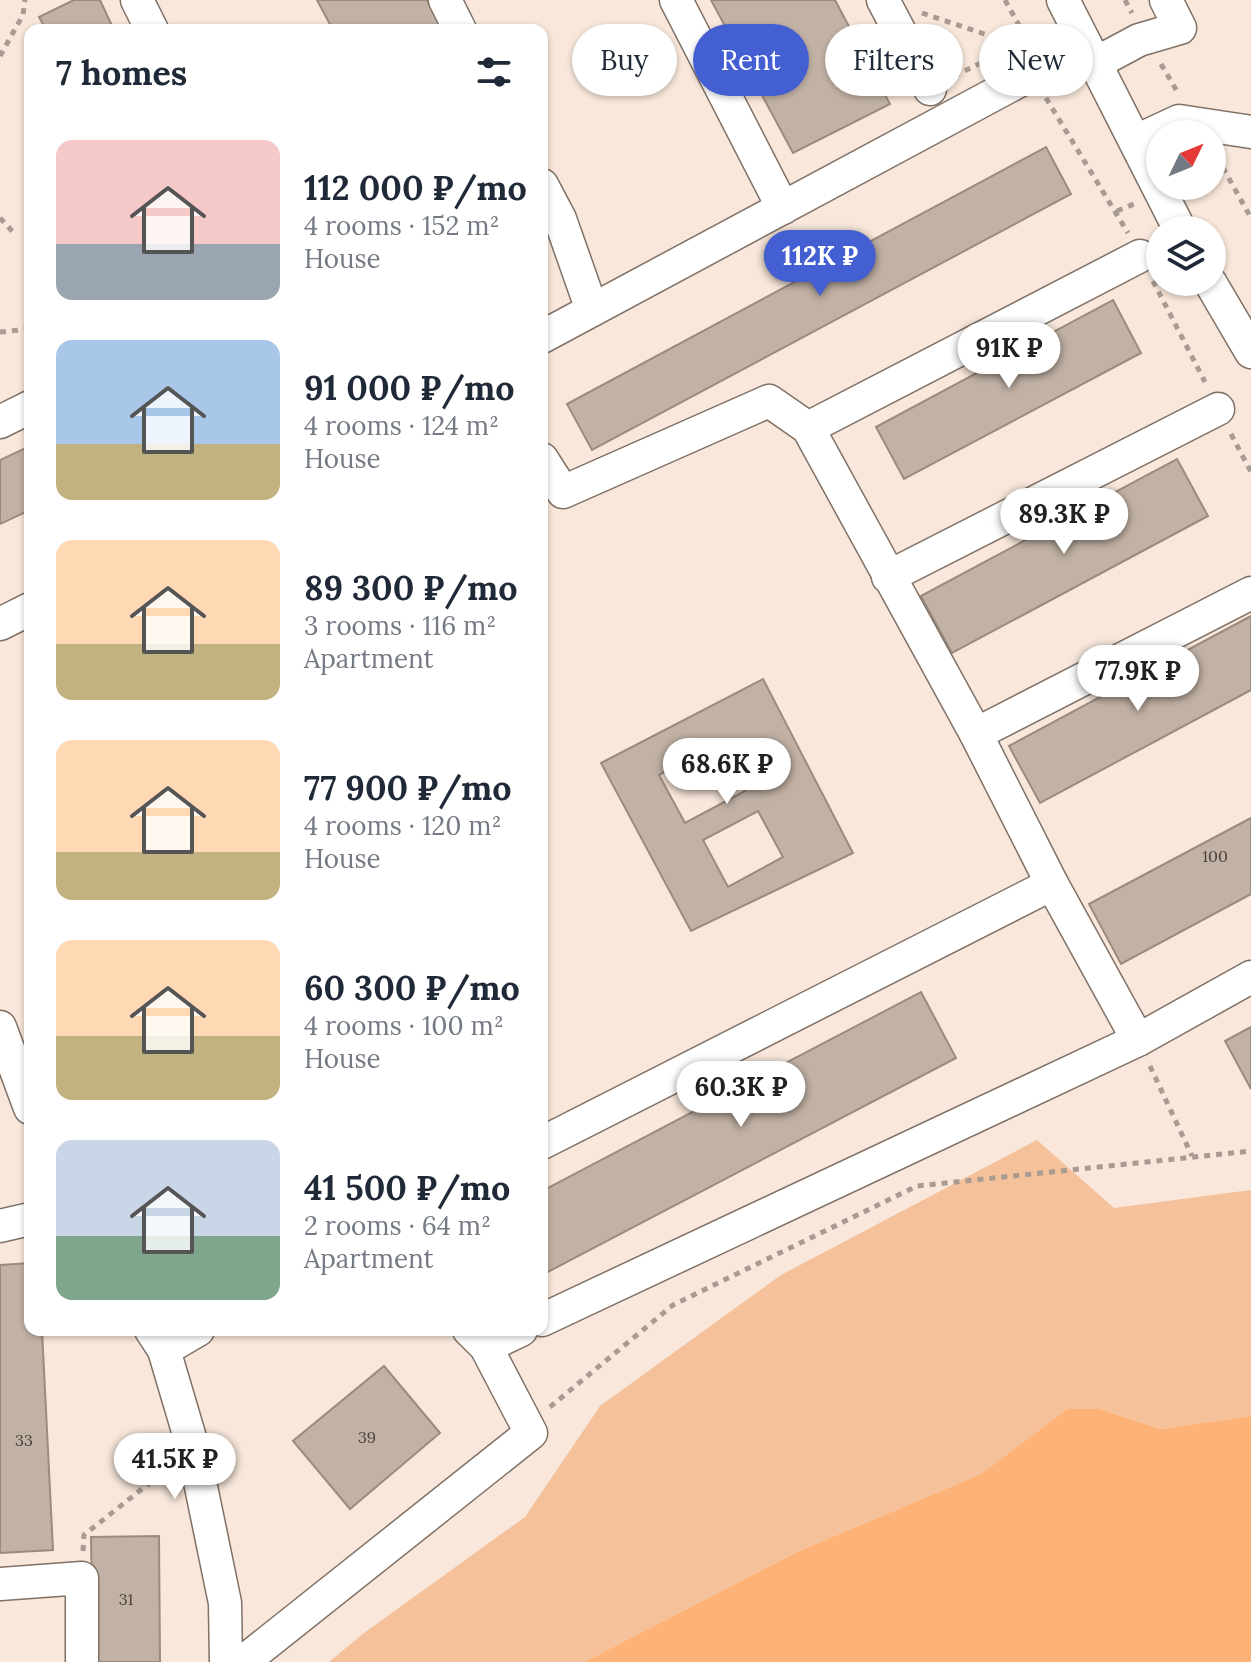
<!DOCTYPE html>
<html lang="en">
<head>
<meta charset="utf-8">
<style>
	body { margin:0; font-family:Lora,serif; background:#f2f2f3; color:#1f2937; height:100vh; display:flex; flex-direction:column; font-size:30px; white-space:nowrap }
	* { box-sizing:border-box; margin:0 }
	p { font-size:26px; color:#747a83 }
	.icon { flex:none; width:44px; height:44px; fill:none; stroke:currentColor; stroke-width:2; stroke-linecap:round; stroke-linejoin:round }
	.map { position:relative; flex:1; overflow:hidden }
	.drawer { position:absolute; left:24px; top:24px; width:524px; height:1312px; display:flex; flex-direction:column; background:#fff; border-radius:16px; box-shadow:0 2px 6px #0004 }
	.drawer>* { flex:none }
	.banner { position:absolute; left:572px; top:24px; width:558px; height:72px; display:flex; gap:16px }
	.needle { width:52px; rotate:47deg }
	.buttons { position:absolute; left:1146px; top:120px; display:grid; gap:16px }
	.buttons a { display:grid; place-items:center; width:80px; height:80px; border-radius:50%; background:#fff; box-shadow:0 2px 6px #0004; font-size:40px }
	.price { position:absolute; translate:-50% -68px; padding:0 18px; border-radius:28px; background:#fff; color:#222; font-size:26px; line-height:52px; filter:drop-shadow(0 2px 4px #0008) }
	.price::after { content:''; position:absolute; left:50%; top:48px; width:24px; height:18px; margin-left:-12px; background:inherit; clip-path:polygon(0 0,100% 0,50% 100%) }
	.price.active { background:#435fd2; color:#fff }
	ul { padding:0; list-style:none }
	li { display:flex; align-items:center; gap:24px; height:200px; padding:0 32px }
	li span { display:grid; place-items:center; flex:none; width:224px; height:160px; border-radius:16px; color:#555 }
	li>.icon { margin-inline-start:auto }
	span .icon { width:96px; height:96px; fill:#fffc; stroke-width:1 }
	li b { font-size:34px }
	h2 { display:flex; justify-content:space-between; align-items:center; height:96px; padding:0 32px; font-size:34px }
	.tag { padding:0 28px; border-radius:36px; background:#fff; box-shadow:0 2px 6px #0004; font-size:28px; line-height:72px }
	.tag.active { background:#435fd2; color:#fff }
	.map>svg:first-child { display:block }
</style>
</head>
<body>
<div class="map">
<svg width="1251" height="1662" viewBox="0 0 1251 1662">
	<rect width="100%" height="100%" fill="#f8e7da"/>
	<polygon fill="#f4c19a" points="1037,1140 1114,1208 1251,1190 1251,1416 1161,1429 1099,1409 1067,1409 981,1474 799,1551 584,1662 329,1662 364,1633 525,1517 600,1406 781,1275"/>
	<polygon fill="#fdb377" points="1067,1409 1099,1409 1161,1429 1251,1416 1251,1662 584,1662 799,1551 981,1474"/>
	<g fill="#c2b2a5" stroke="#9b8b7f" stroke-width="2" fill-rule="evenodd">
		<polygon points="74,0 100,0 114,30 46,30 39,17"/>
		<polygon points="317,0 427,0 443,30 333,30"/>
		<polygon points="711,0 835,0 890,104 793,153"/>
		<polygon points="1046,147 1071,194 592,450 567,404"/>
		<polygon points="1113,300 1141,353 904,479 876,427"/>
		<polygon points="30,446 30,510 0,524 0,460"/>
		<polygon points="1177,459 1208,516 952,653 921,596"/>
		<polygon points="1251,616 1251,690 1040,803 1009,746"/>
		<path d="M763 679 853 853 691 931 601 763ZM719 743 745 791 685 823 659 775ZM758 811 783 857 728 887 703 840Z"/>
		<polygon points="1251,818 1251,894 1121,964 1089,904"/>
		<polygon points="921,992 956,1058 542,1275 542,1191"/>
		<polygon points="1251,1027 1251,1089 1225,1041"/>
		<polygon points="30,1263 30,1330 42,1330 53,1550 0,1553 0,1265"/>
		<polygon points="384,1366 440,1433 350,1509 293,1441"/>
		<polygon points="159,1536 160,1662 93,1662 91,1537"/>
	</g>
	<g fill="none" stroke-linecap="round" stroke-linejoin="round">
		<g stroke="#807165" stroke-width="35">
			<g id="minor">
				<polyline points="137,0 152,30"/>
				<polyline points="445,0 460,30"/>
				<polyline points="676,0 783,208"/>
				<polyline points="883,0 930,89"/>
				<polyline points="1063,0 1180,230"/>
				<polyline points="1096,63 1139,40 1180,28 1166,0"/>
				<polyline points="1136,141 1179,121 1251,132"/>
				<polyline points="542,185 560,219 592,310"/>
				<polyline points="1210,282 1251,352"/>
				<polyline points="542,337 1086,45"/>
				<polyline points="0,422 30,407"/>
				<polyline points="808,428 1140,256"/>
				<polyline points="542,459 563,492 769,401 808,428 976,734 1052,884 542,1143"/>
				<polyline points="888,577 1218,409"/>
				<polyline points="0,624 30,609"/>
				<polyline points="976,734 1251,593"/>
				<polyline points="1052,884 1138,1040"/>
				<polyline points="0,1027 30,1108"/>
				<polyline points="0,1226 30,1219"/>
				<polyline points="542,1320 1138,1040 1251,977"/>
				<polyline points="151,1330 164,1350 193,1448 225,1603 226,1662"/>
				<polyline points="486,1347 521,1330"/>
				<polyline points="164,1350 198,1330"/>
				<polyline points="0,1584 82,1578 82,1662"/>
				<polyline points="243,1662 531,1433 486,1347 469,1330"/>
			</g>
		</g>
		<g stroke="#a89b92" stroke-width="5" stroke-dasharray="6 6" stroke-linecap="butt">
			<polyline points="1005,0 1027,40 1022,43"/>
			<polyline points="1125,0 1132,13"/>
			<polyline points="922,13 1017,45"/>
			<polyline points="0,56 23,15 25,0"/>
			<polyline points="1161,64 1178,93"/>
			<polyline points="954,76 1006,51"/>
			<polyline points="1046,98 1128,233"/>
			<polyline points="1217,157 1251,218"/>
			<polyline points="1117,211 1134,204"/>
			<polyline points="0,218 13,232"/>
			<polyline points="1153,281 1205,382"/>
			<polyline points="0,332 30,329"/>
			<polyline points="1231,434 1251,472"/>
			<polyline points="1150,1066 1192,1156"/>
			<polyline points="550,1407 673,1305 917,1186 1251,1151"/>
			<polyline points="83,1551 84,1535 167,1469"/>
		</g>
		<use href="#minor" stroke="#fff" stroke-width="32"/>
	</g>
	<g text-anchor="middle" stroke-width="6" stroke-linejoin="round" paint-order="stroke">
		<g font-size="16" fill="#4a423b">
			<text x="1215" y="862">100</text>
			<text x="367" y="1443">39</text>
			<text x="24" y="1446">33</text>
			<text x="126" y="1605">31</text>
		</g>
	</g>
</svg>
<div class="buttons">
<a><svg class="needle" viewBox="-14 -14 28 28"><path d="M0-13l5 13h-10z" fill="#e53935"/><path d="M0 13l5-13h-10z" fill="#747a83"/></svg></a>
<a><svg class="icon" aria-label="layers" viewBox="0 0 24 24"><path d="M12 4l9 5-9 5-9-5zM3 14l9 5 9-5"/></svg></a>
</div>
<b class="price active" style="left:820px;top:298px">112K ₽</b>
<b class="price" style="left:1009px;top:390px">91K ₽</b>
<b class="price" style="left:1064px;top:556px">89.3K ₽</b>
<b class="price" style="left:1138px;top:713px">77.9K ₽</b>
<b class="price" style="left:727px;top:806px">68.6K ₽</b>
<b class="price" style="left:741px;top:1129px">60.3K ₽</b>
<b class="price" style="left:175px;top:1501px">41.5K ₽</b>
<div class="banner">
<a class="tag">Buy</a>
<a class="tag active">Rent</a>
<a class="tag">Filters</a>
<a class="tag">New</a>
</div>
<section class="drawer">
<h2>7 homes<svg class="icon" aria-label="filters" viewBox="0 0 24 24"><path d="M4 7h16M4 17h16"/><circle cx="9" cy="7" r="2"/><circle cx="15" cy="17" r="2"/></svg></h2>
<ul>
<li><span style="background:linear-gradient(#f6c9c9 65%,#9aa5b1 0)"><svg class="icon" aria-label="home" viewBox="0 0 24 24"><path d="M3 11l9-7 9 7M6 9v11h12V9"/></svg></span><div><b>112 000 ₽/mo</b><p>4 rooms · 152 m²</p><p>House</p></div></li>
<li><span style="background:linear-gradient(#a9c7e8 65%,#c2b280 0)"><svg class="icon" aria-label="home" viewBox="0 0 24 24"><path d="M3 11l9-7 9 7M6 9v11h12V9"/></svg></span><div><b>91 000 ₽/mo</b><p>4 rooms · 124 m²</p><p>House</p></div></li>
<li><span style="background:linear-gradient(#ffd9b3 65%,#c2b280 0)"><svg class="icon" aria-label="home" viewBox="0 0 24 24"><path d="M3 11l9-7 9 7M6 9v11h12V9"/></svg></span><div><b>89 300 ₽/mo</b><p>3 rooms · 116 m²</p><p>Apartment</p></div></li>
<li><span style="background:linear-gradient(#ffd9b3 70%,#c2b280 0)"><svg class="icon" aria-label="home" viewBox="0 0 24 24"><path d="M3 11l9-7 9 7M6 9v11h12V9"/></svg></span><div><b>77 900 ₽/mo</b><p>4 rooms · 120 m²</p><p>House</p></div></li>
<li><span style="background:linear-gradient(#ffd9b3 60%,#c2b280 0)"><svg class="icon" aria-label="home" viewBox="0 0 24 24"><path d="M3 11l9-7 9 7M6 9v11h12V9"/></svg></span><div><b>60 300 ₽/mo</b><p>4 rooms · 100 m²</p><p>House</p></div></li>
<li><span style="background:linear-gradient(#c9d6e8 60%,#7fa58c 0)"><svg class="icon" aria-label="home" viewBox="0 0 24 24"><path d="M3 11l9-7 9 7M6 9v11h12V9"/></svg></span><div><b>41 500 ₽/mo</b><p>2 rooms · 64 m²</p><p>Apartment</p></div></li>
</ul>
</section>
</div>
</body>
</html>
